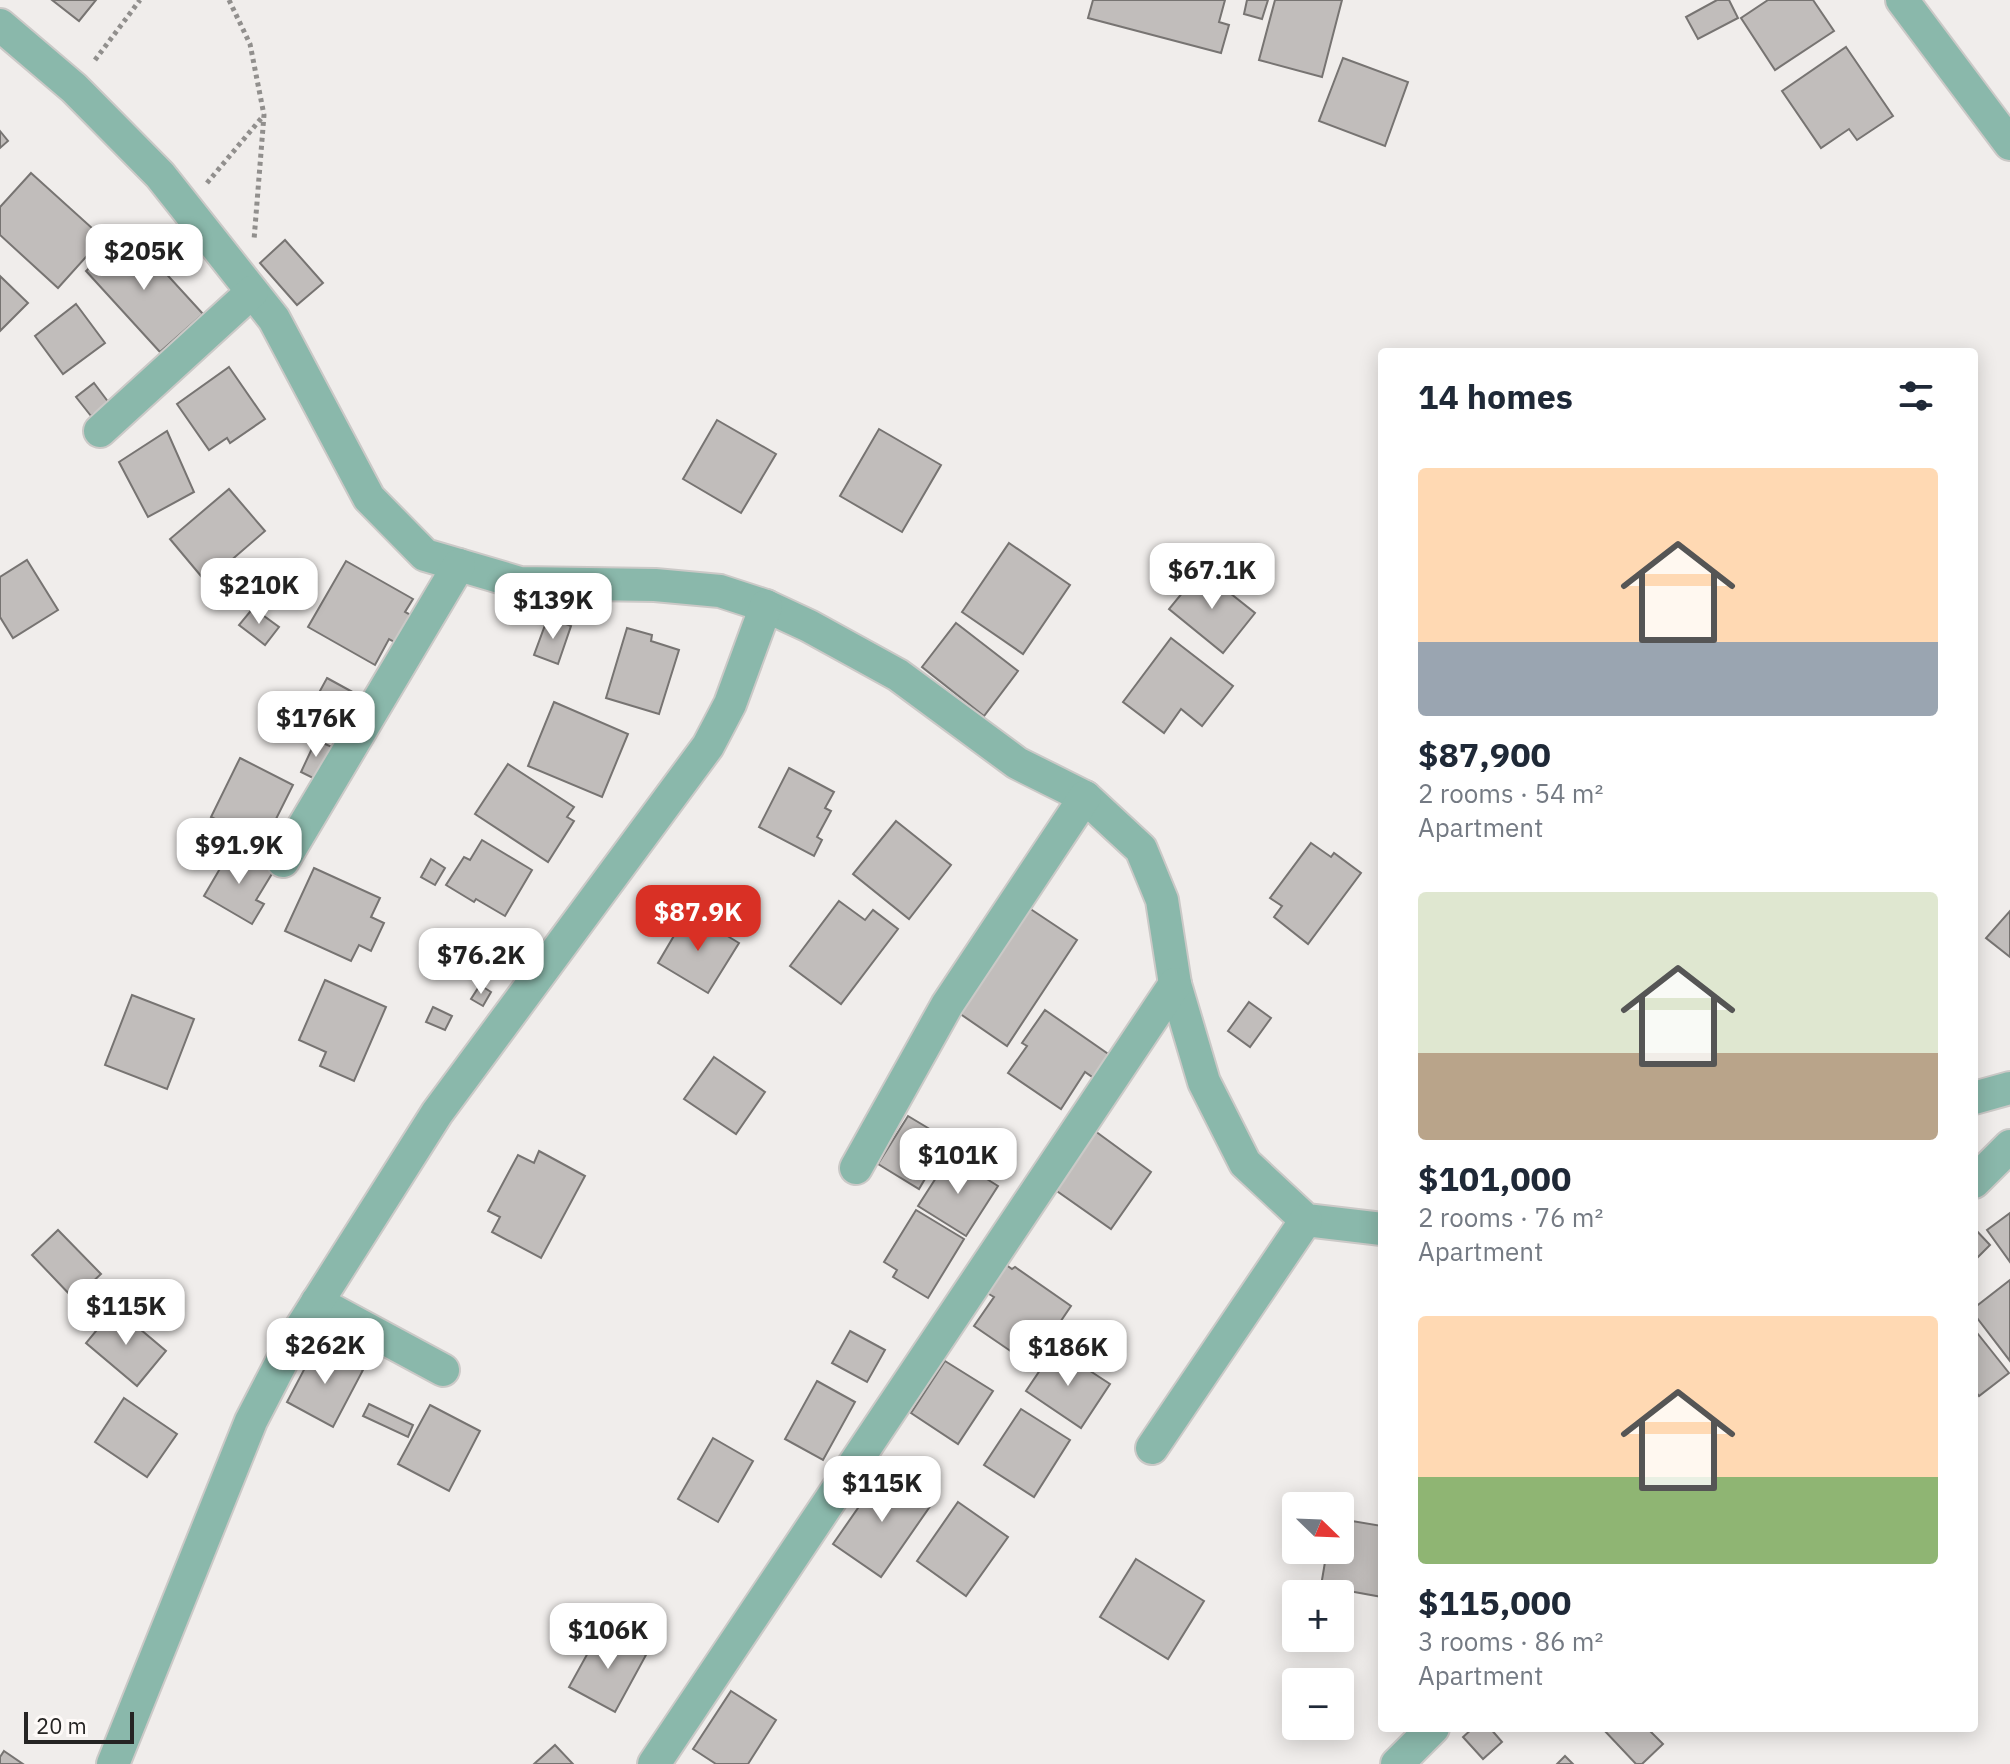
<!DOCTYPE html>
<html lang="en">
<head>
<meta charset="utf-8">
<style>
	body { margin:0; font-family:"IBM Plex Sans",sans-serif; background:#f2f2f3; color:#1f2937; height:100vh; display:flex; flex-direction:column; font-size:30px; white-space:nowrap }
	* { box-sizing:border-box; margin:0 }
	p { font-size:26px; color:#747a83 }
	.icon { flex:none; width:44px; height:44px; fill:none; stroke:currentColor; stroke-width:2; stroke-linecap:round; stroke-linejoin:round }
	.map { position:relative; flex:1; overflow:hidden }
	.drawer { position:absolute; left:1378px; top:348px; width:600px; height:1384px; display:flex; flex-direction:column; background:#fff; border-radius:8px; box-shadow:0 4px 20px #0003 }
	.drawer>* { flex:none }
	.needle { width:52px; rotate:113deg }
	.fabs { position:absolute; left:1282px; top:1492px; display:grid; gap:16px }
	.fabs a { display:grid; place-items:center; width:72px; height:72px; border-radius:8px; background:#fff; box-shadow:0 4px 20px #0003; font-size:40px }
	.scale { position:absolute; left:24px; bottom:20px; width:110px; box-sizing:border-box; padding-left:8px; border:4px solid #252423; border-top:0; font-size:22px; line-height:28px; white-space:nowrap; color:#252423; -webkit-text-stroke:6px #fefaf8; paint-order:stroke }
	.price { position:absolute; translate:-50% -68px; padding:0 18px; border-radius:16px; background:#fff; color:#222; font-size:26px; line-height:52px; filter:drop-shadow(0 2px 4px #0008) }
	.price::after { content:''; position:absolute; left:50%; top:48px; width:24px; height:18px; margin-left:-12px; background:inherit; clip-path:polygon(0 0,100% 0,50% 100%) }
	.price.current { background:#d93025; color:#fff }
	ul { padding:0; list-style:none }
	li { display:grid; align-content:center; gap:16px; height:424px; padding:0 40px }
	li span { display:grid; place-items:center; height:248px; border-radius:8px; color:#555 }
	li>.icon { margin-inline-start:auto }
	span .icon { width:144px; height:144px; fill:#fffc; stroke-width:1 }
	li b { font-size:34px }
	h2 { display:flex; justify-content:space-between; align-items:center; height:96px; padding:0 40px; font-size:34px }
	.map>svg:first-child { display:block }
</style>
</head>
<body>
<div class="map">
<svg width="2010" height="1764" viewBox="0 0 2010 1764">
	<rect width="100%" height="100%" fill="#f0edeb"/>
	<g fill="#c1bdbb" stroke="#777472" stroke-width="2">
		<polygon points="52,0 96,0 79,21"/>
		<polygon points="1093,0 1225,0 1219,22 1229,25 1221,53 1088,18"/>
		<polygon points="1247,0 1268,0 1262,19 1244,14"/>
		<polygon points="1275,0 1342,0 1322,77 1259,60"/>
		<polygon points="1717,0 1729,0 1738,18 1698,39 1686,17"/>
		<polygon points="1768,0 1813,0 1834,31 1775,70 1741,18"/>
		<polygon points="1846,47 1893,116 1857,140 1849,129 1821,148 1782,91"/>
		<polygon points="1343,58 1408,82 1385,146 1319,121"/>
		<polygon points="0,131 8,141 0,148"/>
		<polygon points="31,173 103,238 58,288 0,235 0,207"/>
		<polygon points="128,232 203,314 160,352 86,271"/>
		<polygon points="285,240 323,283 297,305 260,263"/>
		<polygon points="0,276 28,303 0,331"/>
		<polygon points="76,304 105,343 63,374 35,336"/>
		<polygon points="229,367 265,419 230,443 227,438 209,450 177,404"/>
		<polygon points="94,383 109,403 91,416 76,397"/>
		<polygon points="717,420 776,454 741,513 683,479"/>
		<polygon points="879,429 941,465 902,532 840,496"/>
		<polygon points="167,431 194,492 148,517 119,462"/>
		<polygon points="229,489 265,531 206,582 170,539"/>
		<polygon points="1009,543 1070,585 1023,654 962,612"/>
		<polygon points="27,560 58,610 13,638 0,617 0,577"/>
		<polygon points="346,561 413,599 405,612 416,618 400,645 389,639 375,665 308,627"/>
		<polygon points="1201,570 1255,613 1223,653 1169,609"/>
		<polygon points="253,608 279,627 265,645 239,625"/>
		<polygon points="548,617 571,626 558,664 534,655"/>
		<polygon points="956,623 1018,671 984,716 922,667"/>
		<polygon points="627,628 652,635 651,641 679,650 659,714 606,698"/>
		<polygon points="1171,638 1233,686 1202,726 1181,709 1164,733 1123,702"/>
		<polygon points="327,678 358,695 346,717 315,700"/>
		<polygon points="554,702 628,734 602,797 528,766"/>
		<polygon points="316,740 332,747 315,779 301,772"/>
		<polygon points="240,758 293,785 264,843 211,817"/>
		<polygon points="508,764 574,807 567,817 574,821 548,862 475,814"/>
		<polygon points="789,768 834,792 825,808 831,811 817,837 822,840 814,856 759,827"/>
		<polygon points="896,821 951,865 909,919 853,874"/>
		<polygon points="482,840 532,870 505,916 476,899 474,902 446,885 464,857 470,860"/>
		<polygon points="1311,843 1331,857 1334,853 1361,873 1308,944 1274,917 1282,906 1270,898"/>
		<polygon points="232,848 273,872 256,900 264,904 252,924 204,896"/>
		<polygon points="431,859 445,868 435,885 421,877"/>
		<polygon points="314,868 380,898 371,917 384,923 371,951 359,945 351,961 285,931"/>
		<polygon points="839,901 865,920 873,910 898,929 841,1004 790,966"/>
		<polygon points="1026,906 1077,940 1007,1046 956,1011"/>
		<polygon points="2010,911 2010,957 1986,938"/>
		<polygon points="688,912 739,943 708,993 658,963"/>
		<polygon points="325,980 386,1007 354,1081 320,1066 326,1052 299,1040"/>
		<polygon points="480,985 491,992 483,1006 471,999"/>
		<polygon points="132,995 194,1019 167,1089 105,1065"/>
		<polygon points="1249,1002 1271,1018 1250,1047 1228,1031"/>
		<polygon points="433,1007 452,1016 445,1030 426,1022"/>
		<polygon points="1045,1010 1114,1058 1098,1081 1085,1072 1061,1109 1008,1073 1027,1046 1022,1043"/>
		<polygon points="714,1057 765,1092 736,1134 684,1099"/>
		<polygon points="908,1116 948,1140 919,1189 878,1164"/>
		<polygon points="1095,1131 1151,1172 1111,1229 1054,1189"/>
		<polygon points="539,1151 585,1176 541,1258 492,1232 500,1217 488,1211 518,1155 534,1163"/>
		<polygon points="950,1156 998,1186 966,1236 918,1206"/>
		<polygon points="916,1210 964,1239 928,1298 893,1277 897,1270 884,1262"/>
		<polygon points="2010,1213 2010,1262 1987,1230"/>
		<polygon points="1974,1228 1990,1245 1974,1261"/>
		<polygon points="58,1230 101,1274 74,1299 32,1255"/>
		<polygon points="1002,1262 1012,1269 1015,1267 1071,1306 1031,1365 974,1326 994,1297 982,1290"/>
		<polygon points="2010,1280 2010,1361 1974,1314 1974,1308"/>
		<polygon points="115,1308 166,1351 137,1386 86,1343"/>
		<polygon points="1974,1329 2009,1373 1979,1396 1974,1390"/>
		<polygon points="850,1331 885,1350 867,1382 832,1363"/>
		<polygon points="317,1345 363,1370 333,1427 287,1402"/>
		<polygon points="1055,1348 1110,1384 1081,1428 1026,1391"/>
		<polygon points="945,1361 993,1391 958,1444 911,1413"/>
		<polygon points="817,1381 855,1402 823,1460 785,1439"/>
		<polygon points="124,1398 177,1434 147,1477 95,1442"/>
		<polygon points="369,1404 413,1425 408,1437 363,1416"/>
		<polygon points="430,1405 480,1431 449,1491 398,1464"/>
		<polygon points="1021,1409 1070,1440 1034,1497 984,1465"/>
		<polygon points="713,1438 753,1461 718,1522 678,1499"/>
		<polygon points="883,1472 931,1505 881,1577 833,1544"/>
		<polygon points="958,1502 1008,1537 966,1596 917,1561"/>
		<polygon points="1340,1519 1382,1526 1382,1597 1321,1586 1327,1550 1340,1550"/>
		<polygon points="1136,1559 1204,1601 1168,1659 1100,1617"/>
		<polygon points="600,1631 646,1655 615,1712 569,1687"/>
		<polygon points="731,1691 776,1720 748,1764 716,1764 693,1749"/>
		<polygon points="1473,1728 1490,1728 1502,1742 1483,1759 1463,1737"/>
		<polygon points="1602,1728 1647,1728 1663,1744 1642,1764 1636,1764"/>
		<polygon points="555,1745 573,1764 534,1764"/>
		<polygon points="4,1751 23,1764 0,1764 0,1757"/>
		<polygon points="1565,1756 1573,1764 1557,1764"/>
	</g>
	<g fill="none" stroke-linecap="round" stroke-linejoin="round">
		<g stroke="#cbc9c7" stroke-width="36">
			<g id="street">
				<polyline points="1902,0 2010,144"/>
				<polyline points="0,25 74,88 160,175 274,319 369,498 425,555 520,583 655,585 720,591 766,606 809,626 898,675 1017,763 1085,797 1141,849 1162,900 1175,984 1204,1082 1245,1163 1306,1220 1382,1229"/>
				<polyline points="100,431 252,292"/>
				<polyline points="283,861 459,565"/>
				<polyline points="1974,1098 2010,1088"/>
				<polyline points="856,1168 947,1005 1085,797"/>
				<polyline points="1974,1182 2010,1146"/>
				<polyline points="317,1302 443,1370"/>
				<polyline points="1152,1448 1306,1220"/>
				<polyline points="113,1764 251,1421 292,1342 437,1113 708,746 730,704 766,606"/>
				<polyline points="654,1764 1175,984"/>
				<polyline points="1397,1764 1433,1728"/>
			</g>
		</g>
		<g stroke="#918f8d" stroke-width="5" stroke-dasharray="4 4" stroke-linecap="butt">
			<polyline points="229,0 250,44 264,115 254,240"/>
			<polyline points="95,60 140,0"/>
			<polyline points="207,183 264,115"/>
		</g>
		<use href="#street" stroke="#8ab8ab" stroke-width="32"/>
	</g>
</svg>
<div class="fabs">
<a><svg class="needle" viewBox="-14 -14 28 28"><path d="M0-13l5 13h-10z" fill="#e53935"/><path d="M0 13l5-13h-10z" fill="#747a83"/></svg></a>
<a>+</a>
<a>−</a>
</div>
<div class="scale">20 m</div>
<b class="price" style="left:144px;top:292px">$205K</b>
<b class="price" style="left:1212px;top:611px">$67.1K</b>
<b class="price" style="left:259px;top:626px">$210K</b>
<b class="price" style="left:553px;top:641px">$139K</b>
<b class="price" style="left:316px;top:759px">$176K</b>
<b class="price" style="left:239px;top:886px">$91.9K</b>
<b class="price current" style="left:698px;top:953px">$87.9K</b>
<b class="price" style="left:481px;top:996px">$76.2K</b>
<b class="price" style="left:958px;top:1196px">$101K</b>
<b class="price" style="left:126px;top:1347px">$115K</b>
<b class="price" style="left:325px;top:1386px">$262K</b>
<b class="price" style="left:1068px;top:1388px">$186K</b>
<b class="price" style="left:882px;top:1524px">$115K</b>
<b class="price" style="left:608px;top:1671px">$106K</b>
<section class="drawer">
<h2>14 homes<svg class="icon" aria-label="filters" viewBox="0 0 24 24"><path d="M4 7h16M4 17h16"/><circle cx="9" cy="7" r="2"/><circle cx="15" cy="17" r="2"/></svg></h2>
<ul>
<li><span style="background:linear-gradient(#ffd9b3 70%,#9aa5b1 0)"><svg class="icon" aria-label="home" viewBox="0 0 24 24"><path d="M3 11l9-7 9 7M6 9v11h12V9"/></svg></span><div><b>$87,900</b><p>2 rooms · 54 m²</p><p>Apartment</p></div></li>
<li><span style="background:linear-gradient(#dfe7d0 65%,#b9a48a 0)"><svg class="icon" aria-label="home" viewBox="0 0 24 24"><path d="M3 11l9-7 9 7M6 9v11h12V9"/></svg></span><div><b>$101,000</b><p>2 rooms · 76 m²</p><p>Apartment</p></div></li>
<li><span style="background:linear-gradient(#ffd9b3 65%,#8fb573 0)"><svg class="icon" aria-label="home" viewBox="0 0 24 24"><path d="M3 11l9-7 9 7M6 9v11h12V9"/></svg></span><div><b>$115,000</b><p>3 rooms · 86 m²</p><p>Apartment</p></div></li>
</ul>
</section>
</div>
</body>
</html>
